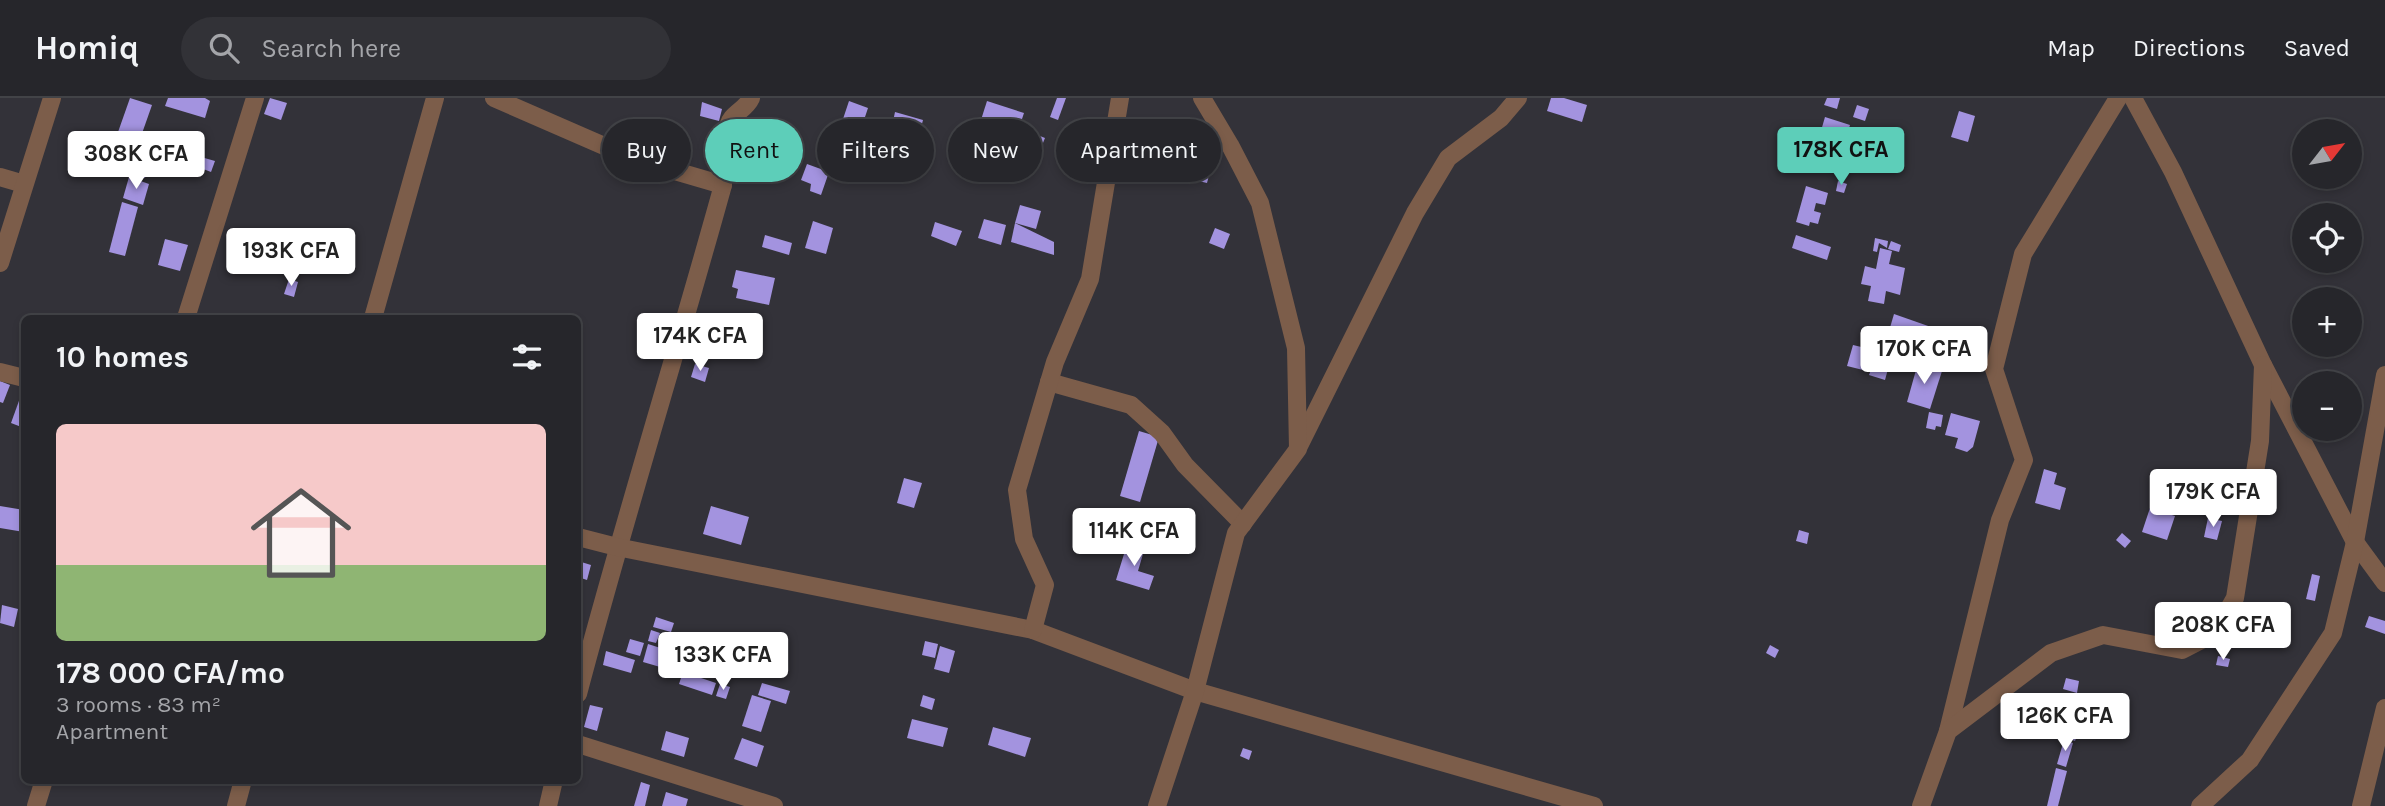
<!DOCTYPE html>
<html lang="en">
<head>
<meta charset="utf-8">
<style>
	body { margin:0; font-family:Karla,sans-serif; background:#323237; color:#f1f3f6; height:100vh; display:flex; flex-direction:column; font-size:26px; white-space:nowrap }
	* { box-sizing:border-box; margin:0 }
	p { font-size:23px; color:#a4a5a9 }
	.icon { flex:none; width:38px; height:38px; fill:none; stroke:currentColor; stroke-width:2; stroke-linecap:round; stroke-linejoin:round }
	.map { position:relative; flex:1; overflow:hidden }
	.sheet { position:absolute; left:21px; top:217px; width:560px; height:469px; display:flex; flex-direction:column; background:#26262b; border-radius:10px; box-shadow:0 4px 10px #0003,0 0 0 2px #424347 }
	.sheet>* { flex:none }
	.banner { position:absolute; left:602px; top:21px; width:665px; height:63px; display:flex; gap:14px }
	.needle { width:46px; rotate:59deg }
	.buttons { position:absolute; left:2292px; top:21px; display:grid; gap:14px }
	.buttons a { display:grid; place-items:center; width:70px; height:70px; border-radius:50%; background:#26262b; box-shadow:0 4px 10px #0003,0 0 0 2px #424347; font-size:35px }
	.price { position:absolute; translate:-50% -60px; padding:0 16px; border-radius:7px; background:#fff; color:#222; font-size:23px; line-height:46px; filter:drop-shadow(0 2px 4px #0008) }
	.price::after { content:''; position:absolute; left:50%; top:42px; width:21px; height:16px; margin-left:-10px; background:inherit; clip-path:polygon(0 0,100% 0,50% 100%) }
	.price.current { background:#5dceb9; color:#111 }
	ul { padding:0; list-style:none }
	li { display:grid; align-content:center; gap:14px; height:371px; padding:0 35px }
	li span { display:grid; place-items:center; height:217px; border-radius:10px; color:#555 }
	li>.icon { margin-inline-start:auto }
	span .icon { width:126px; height:126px; fill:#fffc; stroke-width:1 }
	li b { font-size:30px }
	h2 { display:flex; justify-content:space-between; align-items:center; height:84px; padding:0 35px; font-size:30px }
	.pill { padding:0 24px; border-radius:32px; background:#26262b; box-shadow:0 4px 10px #0003,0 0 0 2px #424347; font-size:24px; line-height:63px }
	.pill.current { background:#5dceb9; color:#111 }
	header { display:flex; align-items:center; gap:42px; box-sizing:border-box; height:98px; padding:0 35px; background:#26262b; border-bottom:2px solid #424347 }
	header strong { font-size:33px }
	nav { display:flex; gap:38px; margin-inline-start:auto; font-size:24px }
	.search { width:490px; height:63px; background:#323237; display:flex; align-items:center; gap:18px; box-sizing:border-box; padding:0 24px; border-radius:38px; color:#a4a5a9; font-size:26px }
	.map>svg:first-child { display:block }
</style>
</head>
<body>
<header>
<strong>Homiq</strong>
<div class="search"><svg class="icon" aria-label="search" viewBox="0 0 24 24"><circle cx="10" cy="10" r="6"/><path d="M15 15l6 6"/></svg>Search here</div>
<nav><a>Map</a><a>Directions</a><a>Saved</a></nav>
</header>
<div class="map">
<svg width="2385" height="708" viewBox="0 0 2385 708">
	<rect width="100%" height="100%" fill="#333239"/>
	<g fill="#a393df">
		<polygon points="130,0 152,7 139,44 117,37"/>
		<polygon points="168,0 205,0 210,3 205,20 165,8"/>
		<polygon points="270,0 287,5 281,22 264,16"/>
		<polygon points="1057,0 1066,0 1058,22 1050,19"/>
		<polygon points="1551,0 1564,0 1587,7 1582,24 1547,13"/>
		<polygon points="1827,0 1840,0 1837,11 1824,7"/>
		<polygon points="849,3 868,10 856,46 837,39"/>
		<polygon points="987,3 1024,15 1017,36 980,25"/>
		<polygon points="702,4 722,11 719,23 700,18"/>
		<polygon points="1857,7 1869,11 1865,23 1853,19"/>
		<polygon points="1959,13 1975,18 1968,44 1951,39"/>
		<polygon points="895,14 923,22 917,45 901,41 901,36 891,33"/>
		<polygon points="1825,19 1850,27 1839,64 1814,57"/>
		<polygon points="1035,36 1045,40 1038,57 1029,53"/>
		<polygon points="142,44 155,48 145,80 132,76"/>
		<polygon points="872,51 887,59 886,69 869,60"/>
		<polygon points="1197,58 1213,62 1207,85 1190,81"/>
		<polygon points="201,59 215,63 211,74 198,69"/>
		<polygon points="807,66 829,74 821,97 810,93 811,86 801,82"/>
		<polygon points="129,79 149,86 143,107 123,100"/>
		<polygon points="1838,83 1847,86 1844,95 1836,93"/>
		<polygon points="1806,88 1828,95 1825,107 1816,105 1814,113 1821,115 1818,126 1810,124 1809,128 1796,124"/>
		<polygon points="122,104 138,109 125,158 109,154"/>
		<polygon points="1020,107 1041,113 1036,131 1015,125"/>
		<polygon points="984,121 1006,127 1001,147 978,140"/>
		<polygon points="813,123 833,130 826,156 805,150"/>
		<polygon points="935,124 962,133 956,148 931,138"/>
		<polygon points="1015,125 1054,144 1054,157 1011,144"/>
		<polygon points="1215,130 1230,136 1224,151 1209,145"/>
		<polygon points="765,137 792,145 789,157 762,149"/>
		<polygon points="1796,137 1831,149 1827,162 1792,150"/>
		<polygon points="1875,140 1888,143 1887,150 1879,145 1877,154 1873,153"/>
		<polygon points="165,141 188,147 180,173 158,167"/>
		<polygon points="1891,143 1901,147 1899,154 1888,151"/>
		<polygon points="1880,150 1892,153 1889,166 1905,170 1900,197 1886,193 1884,206 1868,203 1871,188 1861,186 1865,168 1876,171"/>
		<polygon points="736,172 775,180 769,207 736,200 738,191 732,189"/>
		<polygon points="289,181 298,184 294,199 284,196"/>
		<polygon points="1894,216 1931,229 1926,245 1889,233"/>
		<polygon points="1876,244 1880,246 1877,253 1891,260 1889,269 1865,263 1863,272 1847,268 1853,247 1874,252"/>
		<polygon points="1946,252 1956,256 1953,262 1949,265 1942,262"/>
		<polygon points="1918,265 1942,273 1930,311 1907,304"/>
		<polygon points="695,266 709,270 705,284 691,279"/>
		<polygon points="1873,266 1888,271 1885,282 1869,277"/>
		<polygon points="0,283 10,287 3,305 0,304"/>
		<polygon points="24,289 24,330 11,325"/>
		<polygon points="1929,314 1943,317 1941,329 1936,328 1935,332 1926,330"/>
		<polygon points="1951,315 1980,323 1973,349 1967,354 1955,350 1958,340 1945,337"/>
		<polygon points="1139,333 1159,339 1140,404 1120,398"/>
		<polygon points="2044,371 2057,375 2054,386 2066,390 2060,412 2035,405"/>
		<polygon points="904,380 922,385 914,410 897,405"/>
		<polygon points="0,408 24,412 24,434 0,430"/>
		<polygon points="711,408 749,419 741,447 703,436"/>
		<polygon points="2150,410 2175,418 2167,442 2142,434"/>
		<polygon points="2208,420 2222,423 2217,442 2204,439"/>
		<polygon points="1799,432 1809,435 1807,446 1796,443"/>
		<polygon points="2122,435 2131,443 2125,450 2116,442"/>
		<polygon points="1128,443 1145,449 1138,473 1154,478 1149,492 1116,482"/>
		<polygon points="578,463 591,467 587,482 578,479"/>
		<polygon points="2312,476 2320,478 2315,503 2306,501"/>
		<polygon points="2,507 18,511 14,529 0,525"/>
		<polygon points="2369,518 2385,523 2385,536 2365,529"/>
		<polygon points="656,519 674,525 671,534 653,529"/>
		<polygon points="651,532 660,535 656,545 648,543"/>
		<polygon points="630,541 644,545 640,558 626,554"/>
		<polygon points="925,543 938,546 935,560 922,557"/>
		<polygon points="648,546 673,554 667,571 643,564"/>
		<polygon points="1770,547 1779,552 1775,560 1766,555"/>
		<polygon points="940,548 955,553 949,575 934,571"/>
		<polygon points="606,553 635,562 631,575 603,567"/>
		<polygon points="2218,558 2230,561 2228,569 2216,567"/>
		<polygon points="683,574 716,585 712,597 679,586"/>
		<polygon points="2066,580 2079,583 2077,595 2063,591"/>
		<polygon points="762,585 790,593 786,606 758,597"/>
		<polygon points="720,586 730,589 726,601 716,598"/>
		<polygon points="752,597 771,603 761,634 742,628"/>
		<polygon points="923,597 935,601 932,612 920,608"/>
		<polygon points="590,607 603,610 597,633 584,629"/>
		<polygon points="912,621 948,630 943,649 907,640"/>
		<polygon points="993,629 1031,640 1025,659 988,647"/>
		<polygon points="2071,630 2079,633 2075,643 2067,640"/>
		<polygon points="666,633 689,640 684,659 661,652"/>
		<polygon points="742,640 764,648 757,669 734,661"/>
		<polygon points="2064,642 2073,645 2066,669 2057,666"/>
		<polygon points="1243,650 1252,653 1249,662 1240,658"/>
		<polygon points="2056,670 2067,673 2058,708 2047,708"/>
		<polygon points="641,684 650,687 645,708 634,708"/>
		<polygon points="666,694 688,701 686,708 662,708"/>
	</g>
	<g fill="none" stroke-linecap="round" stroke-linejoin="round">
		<g stroke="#7c5d4a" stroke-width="18">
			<path d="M494 0 634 61 723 87C676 257 623 425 578 596"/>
			<polyline points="2133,0 2173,74 2263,267 2355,444 2385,485"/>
			<polyline points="0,79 24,86"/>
			<path d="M723 87C724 71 722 32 732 20 738 13 747 9 751 0"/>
			<polyline points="0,165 52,0"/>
			<polyline points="186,220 255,0"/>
			<polyline points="373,220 435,0"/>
			<polyline points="0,274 24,280"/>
			<polyline points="1049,284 1131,307 1162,335 1185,367 1243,426"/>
			<polyline points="1299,348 1415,115 1448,60 1501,20 1518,0"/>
			<polyline points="578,439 617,449 1033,532 1195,593 1594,708"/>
			<polyline points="1033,532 1045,487 1024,441 1017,392 1055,264 1090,181 1120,0"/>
			<polyline points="1948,633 2000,422 2024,362 1994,271 2023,156 2118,0"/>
			<polyline points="578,646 774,708"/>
			<polyline points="36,708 44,682"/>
			<polyline points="236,708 243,682"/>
			<polyline points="548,708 554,682"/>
			<polyline points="1157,708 1195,593 1236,435 1298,351 1296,250 1260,105 1230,47 1202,0"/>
			<polyline points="1921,708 1948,633 2051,555 2103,537 2182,552 2215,535 2235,500 2260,343 2263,267"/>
			<polyline points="2200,708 2250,662 2333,535 2355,444 2385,277"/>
			<polyline points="2361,708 2385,610"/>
		</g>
	</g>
</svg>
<div class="buttons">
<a><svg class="needle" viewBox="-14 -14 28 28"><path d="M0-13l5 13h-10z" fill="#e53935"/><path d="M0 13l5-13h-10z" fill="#a4a5a9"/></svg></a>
<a><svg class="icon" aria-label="locate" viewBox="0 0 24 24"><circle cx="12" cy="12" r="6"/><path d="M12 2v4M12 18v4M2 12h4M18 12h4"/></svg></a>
<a>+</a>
<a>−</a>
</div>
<b class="price current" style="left:1841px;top:89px">178K CFA</b>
<b class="price" style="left:136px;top:93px">308K CFA</b>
<b class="price" style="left:291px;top:190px">193K CFA</b>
<b class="price" style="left:700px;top:275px">174K CFA</b>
<b class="price" style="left:1924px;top:288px">170K CFA</b>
<b class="price" style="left:2213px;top:431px">179K CFA</b>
<b class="price" style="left:1134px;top:470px">114K CFA</b>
<b class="price" style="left:2223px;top:564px">208K CFA</b>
<b class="price" style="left:723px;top:594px">133K CFA</b>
<b class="price" style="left:2065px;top:655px">126K CFA</b>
<div class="banner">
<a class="pill">Buy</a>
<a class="pill current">Rent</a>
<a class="pill">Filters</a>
<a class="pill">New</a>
<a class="pill">Apartment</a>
</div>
<section class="sheet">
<h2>10 homes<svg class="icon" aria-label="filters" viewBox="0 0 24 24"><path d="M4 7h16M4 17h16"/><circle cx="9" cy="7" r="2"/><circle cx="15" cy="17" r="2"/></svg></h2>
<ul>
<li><span style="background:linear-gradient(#f6c9c9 65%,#8fb573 0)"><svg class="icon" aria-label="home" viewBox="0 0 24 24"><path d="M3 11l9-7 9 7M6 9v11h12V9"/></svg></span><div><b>178 000 CFA/mo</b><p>3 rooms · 83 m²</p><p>Apartment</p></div></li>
</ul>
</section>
</div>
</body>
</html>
